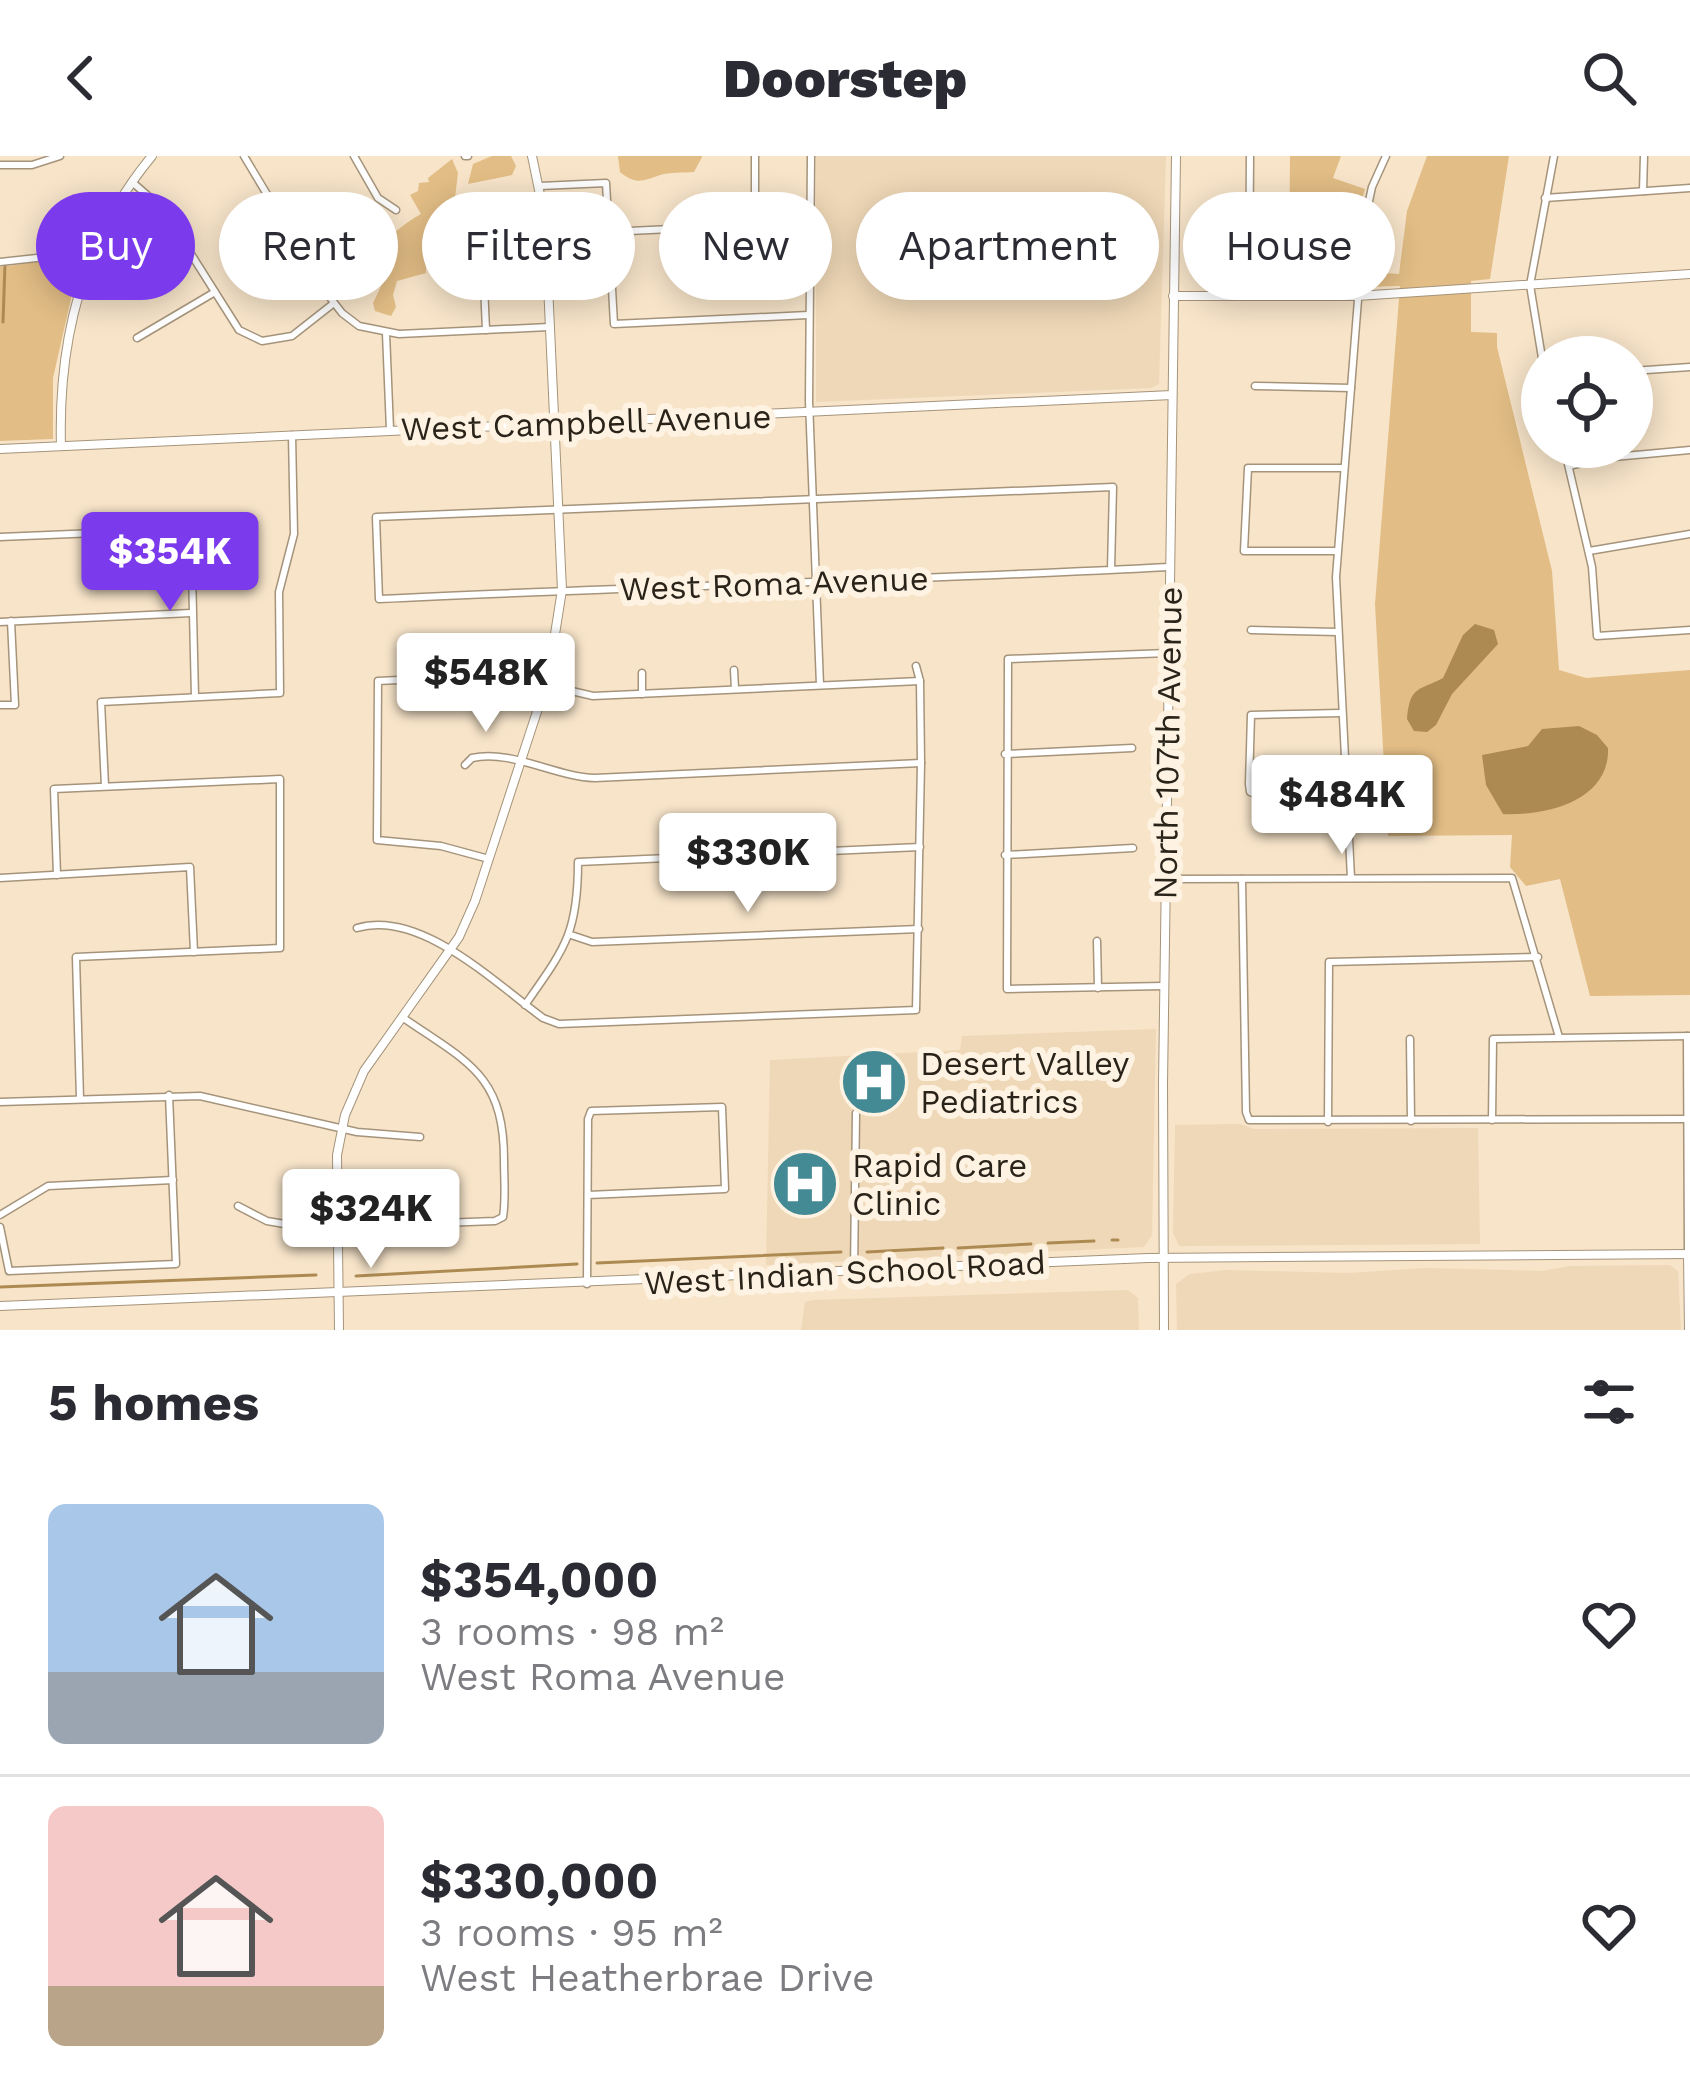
<!DOCTYPE html>
<html lang="en">
<head>
<meta charset="utf-8">
<style>
	body { margin:0; font-family:"Work Sans",sans-serif; background:#f7f7f7; color:#2b2b33; height:100vh; display:flex; flex-direction:column; font-size:45px; white-space:nowrap }
	* { box-sizing:border-box; margin:0 }
	p { font-size:39px; color:#7c7c81 }
	.icon { flex:none; width:66px; height:66px; fill:none; stroke:currentColor; stroke-width:2; stroke-linecap:round; stroke-linejoin:round }
	.map { position:relative; height:1174px; overflow:hidden }
	.drawer { display:flex; flex-direction:column; background:#fff; flex:1 }
	.drawer>* { flex:none }
	.hud { position:absolute; left:36px; top:36px; width:1620px; height:108px; display:flex; gap:24px }
	.tools { position:absolute; left:1521px; top:180px; display:grid; gap:24px }
	.tools a { display:grid; place-items:center; width:132px; height:132px; border-radius:50%; background:#fff; box-shadow:0 6px 30px #0003; font-size:60px }
	.price { position:absolute; translate:-50% -102px; padding:0 27px; border-radius:12px; background:#fff; color:#222; font-size:39px; line-height:78px; filter:drop-shadow(0 3px 6px #0008) }
	.price::after { content:''; position:absolute; left:50%; top:72px; width:36px; height:27px; margin-left:-18px; background:inherit; clip-path:polygon(0 0,100% 0,50% 100%) }
	.price.on { background:#7c3aed; color:#fff }
	ul { padding:0; list-style:none }
	li { display:flex; align-items:center; gap:36px; height:300px; padding:0 48px }
	li+li { border-top:3px solid #e1e1e2 }
	li span { display:grid; place-items:center; flex:none; width:336px; height:240px; border-radius:18px; color:#555 }
	li>.icon { margin-inline-start:auto }
	span .icon { width:144px; height:144px; fill:#fffc; stroke-width:1 }
	li b { font-size:51px }
	h2 { display:flex; justify-content:space-between; align-items:center; height:144px; padding:0 48px; font-size:51px }
	.pill { padding:0 42px; border-radius:54px; background:#fff; box-shadow:0 6px 30px #0003; font-size:42px; line-height:108px }
	.pill.on { background:#7c3aed; color:#fff }
	header { display:flex; justify-content:space-between; align-items:center; height:156px; padding:0 48px; background:#fff; font-size:54px; font-weight:800 }
	.map>svg:first-child { display:block }
</style>
</head>
<body>
<header><svg class="icon" aria-label="back" viewBox="0 0 24 24"><path d="M15 5l-7 7 7 7"/></svg>Doorstep<svg class="icon" aria-label="search" viewBox="0 0 24 24"><circle cx="10" cy="10" r="6"/><path d="M15 15l6 6"/></svg></header>
<div class="map">
<svg width="1690" height="1174" viewBox="0 0 1690 1174">
	<rect width="100%" height="100%" fill="#f7e4c9"/>
	<g fill="#efd8b7">
		<polygon points="816,0 1166,0 1159,228 1151,232 816,246"/>
		<polygon points="1156,873 1152,1079 1144,1091 766,1109 770,904 960,894 962,880"/>
		<polygon points="1240,968 1254,973 1478,972 1480,1088 1179,1090 1173,1077 1175,969"/>
		<polygon points="1670,1109 1678,1115 1681,1174 1177,1174 1176,1128 1190,1118 1226,1114 1348,1117 1426,1112 1542,1115 1570,1110"/>
		<polygon points="1128,1134 1138,1142 1139,1174 801,1174 805,1146 813,1144"/>
	</g>
	<g fill="#e2bd85">
		<polygon points="492,0 511,0 516,10 512,19 468,28 473,8"/>
		<path d="M618 0H702V1L694 16C683 17 670 16 660 19 642 25 636 29 620 16Z"/>
		<polygon points="1290,0 1341,0 1333,22 1365,33 1359,55 1355,115 1399,118 1407,55 1427,0 1509,0 1490,123 1471,125 1471,176 1497,177 1497,191 1552,415 1559,514 1586,522 1690,514 1690,839 1590,840 1560,723 1526,730 1510,711 1512,679 1388,680 1375,448 1400,130 1289,133"/>
		<path d="M452 3 458 17 454 50C422 69 427 81 426 117L397 125 393 139 396 151 391 160 375 155 373 147 382 128 367 107V98C386 85 401 69 421 58L410 39 418 35 419 27 429 26 428 22Z"/>
		<polygon points="107,88 121,88 139,114 134,123 88,134"/>
		<polygon points="45,105 69,109 77,116 53,222 53,283 0,285 0,111"/>
	</g>
	<g fill="#ad8a52">
		<path d="M1475 468 1494 474 1498 488 1452 538 1436 569 1427 576 1414 575 1407 563C1410 529 1419 535 1443 522L1463 479Z"/>
		<path d="M1579 570 1597 579 1608 592C1610 645 1546 660 1503 658L1486 629 1482 599 1528 590 1542 573Z"/>
	</g>
	<g fill="none" stroke-linecap="round" stroke-linejoin="round">
		<g stroke="#ad8a52" stroke-width="3">
			<polyline points="3,166 5,108"/>
			<polyline points="1112,1084 1118,1084"/>
			<polyline points="1048,1087 1094,1085"/>
			<polyline points="958,1092 1031,1088"/>
			<polyline points="867,1096 943,1092"/>
			<polyline points="597,1107 841,1096"/>
			<polyline points="356,1120 577,1108"/>
			<polyline points="0,1131 316,1119"/>
		</g>
		<g stroke="#a5947b" stroke-width="9">
			<g id="street">
				<polyline points="244,0 325,135 342,157 359,170 399,178 549,171"/>
				<polyline points="354,0 378,42 396,54"/>
				<polyline points="465,0 468,0"/>
				<polyline points="811,0 809,245 820,529"/>
				<polyline points="0,9 32,9 60,0"/>
				<polyline points="132,26 162,52 239,174 262,185 292,180 334,147"/>
				<polyline points="540,30 606,27 614,168 808,159"/>
				<polyline points="1643,35 1644,0"/>
				<polyline points="1545,42 1690,32"/>
				<polyline points="469,43 481,61 486,174"/>
				<polyline points="608,76 755,69 755,0"/>
				<polyline points="0,106 55,100 88,110"/>
				<polyline points="1249,140 1250,0"/>
				<polyline points="386,177 390,274"/>
				<polyline points="137,182 215,136"/>
				<polyline points="1542,202 1530,129 1554,0"/>
				<polyline points="1632,215 1690,211"/>
				<polyline points="1255,230 1351,232"/>
				<polyline points="1564,291 1592,411 1597,480 1690,474"/>
				<polyline points="1569,310 1603,302 1690,294"/>
				<polyline points="0,381 191,373 195,541"/>
				<polyline points="1337,395 1244,395 1248,312 1344,312"/>
				<polyline points="1589,395 1690,378"/>
				<path d="M1111 414 1113 331 376 361 379 443C642 430 906 425 1169 411"/>
				<polyline points="0,466 191,457"/>
				<polyline points="1251,474 1338,476"/>
				<polyline points="734,514 735,533"/>
				<polyline points="642,517 642,538"/>
				<polyline points="0,549 15,549 11,465"/>
				<polyline points="1341,557 1251,559 1249,628 1250,636 1257,638 1346,639"/>
				<polyline points="1005,598 1132,592"/>
				<path d="M465 609 472 602C511 593 555 621 595 622L921 607"/>
				<polyline points="105,630 101,546 280,537 279,436 294,378 292,279"/>
				<polyline points="1005,699 1133,692"/>
				<polyline points="489,703 441,690 377,684 378,525 503,519 593,540 920,525"/>
				<polyline points="57,719 54,633 280,623 280,792 76,801 80,943"/>
				<polyline points="0,722 190,711 194,796"/>
				<polyline points="1351,722 1336,421 1364,68 1372,31 1386,0"/>
				<polyline points="1167,723 1512,722 1559,881"/>
				<polyline points="1242,723 1246,956 1249,964 1690,963"/>
				<path d="M357 772C420 753 495 827 543 862L559 868 916 854 921 607 920 525 916 510"/>
				<polyline points="571,779 592,786 919,773"/>
				<polyline points="1097,785 1098,832"/>
				<polyline points="1164,830 1007,833 1008,503 1168,497"/>
				<path d="M525 849C565 792 578 777 578 706L920 691"/>
				<polyline points="1687,880 1688,1098"/>
				<polyline points="1410,883 1411,965"/>
				<polyline points="0,946 200,940 357,976 420,981"/>
				<polyline points="1492,964 1493,883 1690,880"/>
				<polyline points="1328,966 1329,806 1538,801"/>
				<path d="M238 1050 267 1065 308 1072 495 1065 503 1061C506 1043 504 1023 504 1004 504 918 467 906 402 861"/>
				<polyline points="0,1059 48,1030 173,1024"/>
				<polyline points="0,1071 9,1115 176,1108 169,939"/>
				<polyline points="854,1115 856,957"/>
				<polyline points="587,1128 588,963 591,955 722,951 725,1033 588,1039"/>
			</g>
		</g>
		<g stroke="#a5947b" stroke-width="10">
			<g id="secondary">
				<polyline points="1173,140 1357,140 1690,118"/>
				<path d="M61 290C58 184 83 83 152 0"/>
				<polyline points="0,293 1172,239"/>
				<polyline points="1688,1098 1689,1174"/>
				<polyline points="0,1150 1148,1102 1690,1098"/>
				<polyline points="339,1174 337,999 345,959 364,915 459,781 475,745 548,522 562,434 545,63 532,0"/>
				<polyline points="1164,1174 1163,928 1176,0"/>
			</g>
		</g>
		<use href="#street" stroke="#fff" stroke-width="6"/>
		<use href="#secondary" stroke="#fff" stroke-width="8"/>
	</g>
	<defs>
		<g id="hospital-disc" transform="scale(3.45)"><circle r="9.5" fill="#448a94" stroke="#fef3e2"/><path d="M-5-5h3v3.5h4V-5h3V5h-3V1.5h-4V5h-3Z" fill="#fff"/></g>
	</defs>
	<g fill-rule="evenodd">
		<use href="#hospital-disc" x="874" y="926"/>
		<use href="#hospital-disc" x="805" y="1028"/>
	</g>
	<g text-anchor="middle" stroke-width="12" stroke-linejoin="round" paint-order="stroke">
		<g font-size="33" fill="#2a2319" stroke="#fef3e2">
			<text transform="translate(586 266) rotate(-2)" y="12">West Campbell Avenue</text>
			<text transform="translate(774 427) rotate(-2)" y="12">West Roma Avenue</text>
			<text transform="translate(1167 587) rotate(-89)" y="12">North 107th Avenue</text>
			<text transform="translate(845 1116) rotate(-3)" y="12">West Indian School Road</text>
		</g>
		<g font-size="33" fill="#2a2319" stroke="#fef3e2" text-anchor="start">
			<text x="920" y="919">Desert Valley<tspan x="920" dy="38">Pediatrics</tspan></text>
			<text x="852" y="1021">Rapid Care<tspan x="852" dy="38">Clinic</tspan></text>
		</g>
	</g>
</svg>
<div class="tools">
<a><svg class="icon" aria-label="locate" viewBox="0 0 24 24"><circle cx="12" cy="12" r="6"/><path d="M12 2v4M12 18v4M2 12h4M18 12h4"/></svg></a>
</div>
<b class="price on" style="left:170px;top:458px">$354K</b>
<b class="price" style="left:486px;top:579px">$548K</b>
<b class="price" style="left:1342px;top:701px">$484K</b>
<b class="price" style="left:748px;top:759px">$330K</b>
<b class="price" style="left:371px;top:1115px">$324K</b>
<div class="hud">
<a class="pill on">Buy</a>
<a class="pill">Rent</a>
<a class="pill">Filters</a>
<a class="pill">New</a>
<a class="pill">Apartment</a>
<a class="pill">House</a>
</div>
</div>
<section class="drawer">
<h2>5 homes<svg class="icon" aria-label="filters" viewBox="0 0 24 24"><path d="M4 7h16M4 17h16"/><circle cx="9" cy="7" r="2"/><circle cx="15" cy="17" r="2"/></svg></h2>
<ul>
<li><span style="background:linear-gradient(#a9c7e8 70%,#9aa5b1 0)"><svg class="icon" aria-label="home" viewBox="0 0 24 24"><path d="M3 11l9-7 9 7M6 9v11h12V9"/></svg></span><div><b>$354,000</b><p>3 rooms · 98 m²</p><p>West Roma Avenue</p></div><svg class="icon" aria-label="heart" viewBox="0 0 24 24"><path d="M12 20l-8-8c-3-5 5-10 8-4 3-6 11-1 8 4z"/></svg></li>
<li><span style="background:linear-gradient(#f6c9c9 75%,#b9a48a 0)"><svg class="icon" aria-label="home" viewBox="0 0 24 24"><path d="M3 11l9-7 9 7M6 9v11h12V9"/></svg></span><div><b>$330,000</b><p>3 rooms · 95 m²</p><p>West Heatherbrae Drive</p></div><svg class="icon" aria-label="heart" viewBox="0 0 24 24"><path d="M12 20l-8-8c-3-5 5-10 8-4 3-6 11-1 8 4z"/></svg></li>
</ul>
</section>
</body>
</html>
